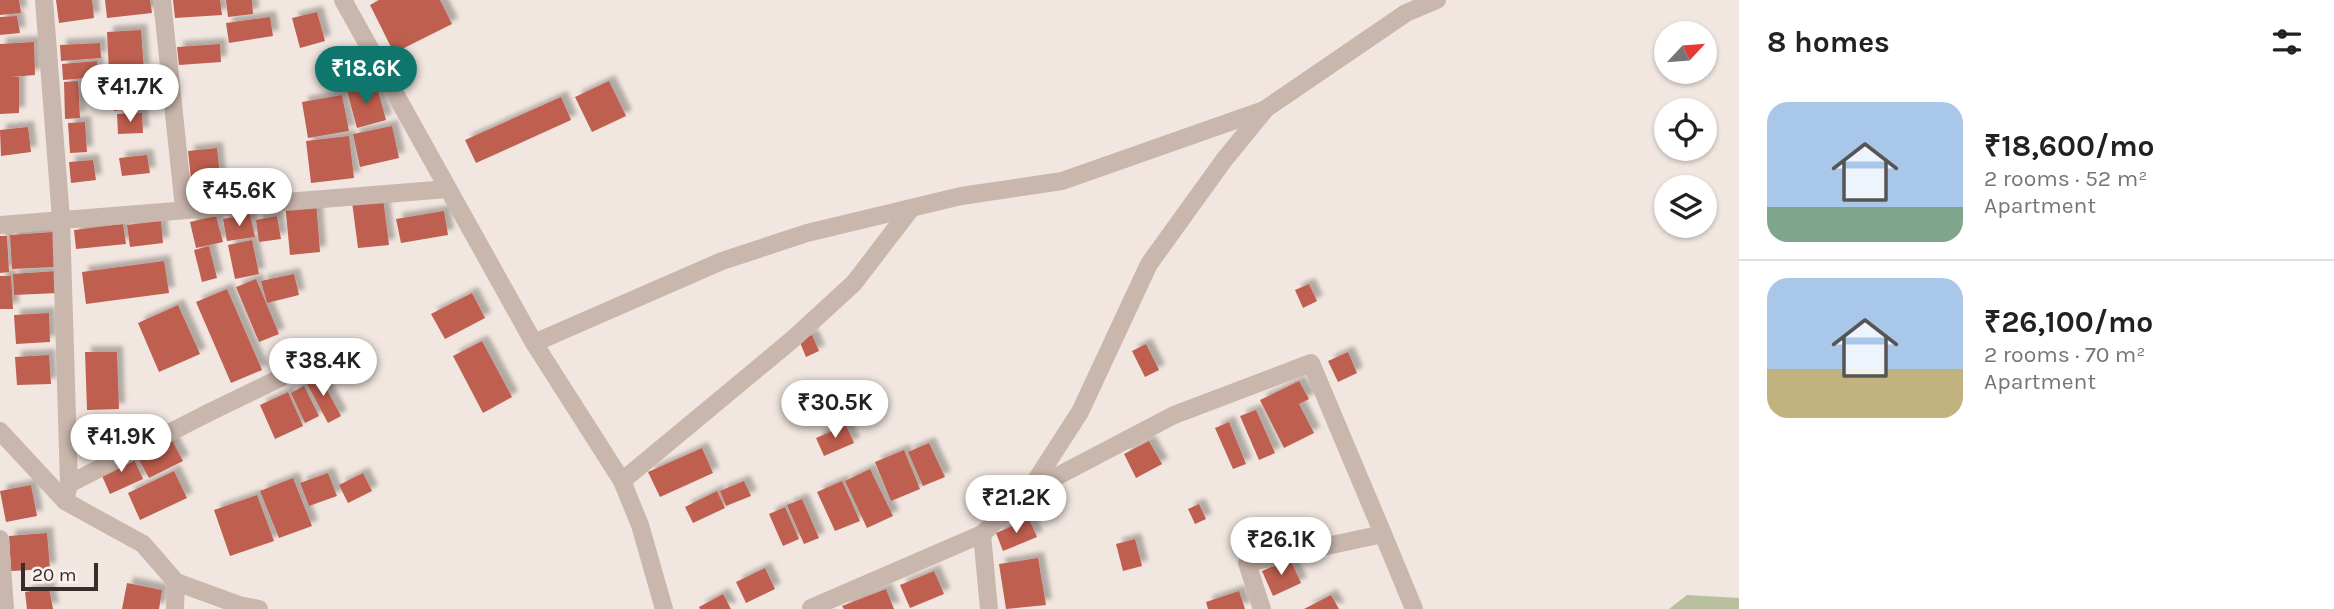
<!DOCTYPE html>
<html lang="en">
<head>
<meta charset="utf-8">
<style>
	body { margin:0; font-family:Karla,sans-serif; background:#f2f2f2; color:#202124; height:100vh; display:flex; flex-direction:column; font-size:26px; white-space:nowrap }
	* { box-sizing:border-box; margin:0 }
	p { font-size:23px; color:#757577 }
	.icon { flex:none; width:38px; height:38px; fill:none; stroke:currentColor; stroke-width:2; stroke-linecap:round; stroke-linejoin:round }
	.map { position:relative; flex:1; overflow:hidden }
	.side { display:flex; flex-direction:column; background:#fff; width:595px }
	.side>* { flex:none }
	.needle { width:46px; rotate:64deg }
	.fabs { position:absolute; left:1654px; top:21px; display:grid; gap:14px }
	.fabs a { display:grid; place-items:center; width:63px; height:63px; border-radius:50%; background:#fff; box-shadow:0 2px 5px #0004; font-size:35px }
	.scale { position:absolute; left:21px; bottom:18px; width:77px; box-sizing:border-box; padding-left:7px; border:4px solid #382d2a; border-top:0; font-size:19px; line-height:24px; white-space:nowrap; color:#382d2a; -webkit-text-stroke:5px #f9f2ec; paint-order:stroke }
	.price { position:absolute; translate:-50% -60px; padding:0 16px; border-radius:24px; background:#fff; color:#222; font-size:23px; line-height:46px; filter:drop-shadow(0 2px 4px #0008) }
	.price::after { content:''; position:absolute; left:50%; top:42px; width:21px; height:16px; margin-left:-10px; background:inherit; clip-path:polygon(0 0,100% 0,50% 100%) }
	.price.current { background:#0f766e; color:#fff }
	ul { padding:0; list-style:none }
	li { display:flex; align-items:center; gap:21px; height:175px; padding:0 28px }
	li+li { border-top:2px solid #e0e0e0 }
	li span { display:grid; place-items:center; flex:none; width:196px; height:140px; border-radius:21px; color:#555 }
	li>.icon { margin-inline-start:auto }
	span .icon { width:84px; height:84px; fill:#fffc; stroke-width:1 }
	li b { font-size:30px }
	h2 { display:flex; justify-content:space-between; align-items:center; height:84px; padding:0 28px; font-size:30px }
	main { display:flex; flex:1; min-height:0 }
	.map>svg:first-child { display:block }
</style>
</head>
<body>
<main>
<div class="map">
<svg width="1739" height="609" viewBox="0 0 1739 609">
	<defs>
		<filter id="shadow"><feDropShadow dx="6" dy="-6" stdDeviation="2" flood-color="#0004"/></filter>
	</defs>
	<rect width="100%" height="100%" fill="#f2e7e0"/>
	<polygon fill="#b9c0a0" points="1687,595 1739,598 1739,609 1669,609"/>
	<g fill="#bf5e50" filter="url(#shadow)">
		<polygon points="0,0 19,0 21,13 0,15"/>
		<polygon points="56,0 92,0 94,18 59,23"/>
		<polygon points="105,0 150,0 152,13 107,18"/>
		<polygon points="173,0 220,0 222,15 175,18"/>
		<polygon points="226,0 252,0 253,14 228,17"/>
		<polygon points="379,0 440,0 452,24 394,53 370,5"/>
		<polygon points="317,12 325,41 300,48 292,18"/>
		<polygon points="17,16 20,33 0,35 0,17"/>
		<polygon points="270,17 273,36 229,43 226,23"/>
		<polygon points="141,30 144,70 109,72 107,32"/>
		<polygon points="34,42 35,75 10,77 19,77 19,113 0,114 0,44"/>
		<polygon points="100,43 101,58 61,61 60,45"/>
		<polygon points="220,44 221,62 179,65 177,47"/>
		<polygon points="97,61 98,77 63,80 62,64"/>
		<polygon points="139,73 142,108 114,111 111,75"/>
		<polygon points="78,81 80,118 65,119 64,82"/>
		<polygon points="609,81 626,116 592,132 575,97"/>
		<polygon points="376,83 386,120 357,128 347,91"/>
		<polygon points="342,95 349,131 308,138 302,102"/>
		<polygon points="561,97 571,120 476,163 465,140"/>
		<polygon points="142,113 143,133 118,134 117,114"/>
		<polygon points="85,122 87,152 70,153 68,123"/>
		<polygon points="392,126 399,158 360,167 353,134"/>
		<polygon points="28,127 31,152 1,156 0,130"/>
		<polygon points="349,136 354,178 311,183 306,141"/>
		<polygon points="217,148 220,176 191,179 188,151"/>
		<polygon points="147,155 150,173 122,176 119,158"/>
		<polygon points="93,160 96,180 71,183 69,162"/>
		<polygon points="383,198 389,245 358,248 352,202"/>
		<polygon points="316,200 320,252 290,255 285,203"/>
		<polygon points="444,211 448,235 401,243 396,219"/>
		<polygon points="250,214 255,237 227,241 223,219"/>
		<polygon points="216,216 223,242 196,248 190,222"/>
		<polygon points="277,216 281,239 259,242 256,220"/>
		<polygon points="161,221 163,243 130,247 127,225"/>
		<polygon points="123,224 126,244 76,249 74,230"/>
		<polygon points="53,232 55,267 12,269 10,235"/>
		<polygon points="0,236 7,236 9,272 0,273"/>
		<polygon points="252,240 259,274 235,279 228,245"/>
		<polygon points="209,246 217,278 202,282 194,250"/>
		<polygon points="164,261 169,293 86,304 82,272"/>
		<polygon points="57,271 58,293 14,295 13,274"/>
		<polygon points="294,274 299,295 267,303 261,281"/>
		<polygon points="0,276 11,276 13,309 0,309"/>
		<polygon points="256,279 279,334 259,342 236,287"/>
		<polygon points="1309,284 1317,301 1303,308 1295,290"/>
		<polygon points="227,289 262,370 231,383 196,302"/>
		<polygon points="472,293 485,318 445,339 431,314"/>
		<polygon points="178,305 200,354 159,372 138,323"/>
		<polygon points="49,313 50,342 16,344 14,315"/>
		<polygon points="812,335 819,351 806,357 799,340"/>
		<polygon points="482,341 512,397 483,413 453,356"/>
		<polygon points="1146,344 1159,370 1145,377 1132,351"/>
		<polygon points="85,352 117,352 119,409 87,410"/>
		<polygon points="1348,352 1357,373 1338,382 1328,361"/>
		<polygon points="49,355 51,384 17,385 15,357"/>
		<polygon points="318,373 341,416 328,423 305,380"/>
		<polygon points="1299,381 1309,399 1299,404 1314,433 1284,448 1260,400"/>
		<polygon points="304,386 319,416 305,423 291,393"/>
		<polygon points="288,392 303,426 275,439 260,405"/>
		<polygon points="1256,410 1275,453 1259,460 1240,416"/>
		<polygon points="1229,422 1246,464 1233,469 1215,428"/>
		<polygon points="846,425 854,443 824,456 816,438"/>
		<polygon points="171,438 183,461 149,478 137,456"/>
		<polygon points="1149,441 1162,464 1136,478 1124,454"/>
		<polygon points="929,443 945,477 923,486 908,452"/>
		<polygon points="702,448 713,473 660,497 648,472"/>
		<polygon points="904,450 920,489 891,501 875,462"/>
		<polygon points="132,455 143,479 110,494 99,469"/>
		<polygon points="870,469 893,516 867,528 845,481"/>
		<polygon points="174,471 187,498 140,520 128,493"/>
		<polygon points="328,473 337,496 309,506 300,483"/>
		<polygon points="363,473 372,491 348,503 339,485"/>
		<polygon points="293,478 312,526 279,538 260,491"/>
		<polygon points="744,481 751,496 726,506 720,491"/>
		<polygon points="842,481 860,521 835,531 817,492"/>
		<polygon points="31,485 37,516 6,522 0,491"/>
		<polygon points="717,491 725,508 693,523 685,507"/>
		<polygon points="257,495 274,541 230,556 214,510"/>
		<polygon points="802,499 819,538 804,544 787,505"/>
		<polygon points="1199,504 1206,519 1195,524 1188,509"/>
		<polygon points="785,507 799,539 783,546 769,514"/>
		<polygon points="1029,519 1037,537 1003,551 996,533"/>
		<polygon points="47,533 50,569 11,571 9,536"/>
		<polygon points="1135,539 1142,566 1123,571 1116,544"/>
		<polygon points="1038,558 1046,605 1006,609 999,564"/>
		<polygon points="1290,559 1301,583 1273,596 1262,571"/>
		<polygon points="765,568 775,589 746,603 736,582"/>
		<polygon points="934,571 944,594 910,608 900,585"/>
		<polygon points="127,583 162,590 159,609 122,609"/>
		<polygon points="49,588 53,609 27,609 25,592"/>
		<polygon points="886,589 894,609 844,609 842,606"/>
		<polygon points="1239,591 1245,609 1208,609 1206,602"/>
		<polygon points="723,594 731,609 700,609 699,607"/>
		<polygon points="1331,595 1339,609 1304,609"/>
	</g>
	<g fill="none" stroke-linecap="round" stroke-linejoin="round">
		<g stroke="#c9b6ac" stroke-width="18">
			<polyline points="44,0 61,219 69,484 65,501"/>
			<polyline points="162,0 184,208"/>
			<polyline points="343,0 534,343 622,481 640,525 664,609"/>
			<polyline points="0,225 448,189"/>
			<polyline points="534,343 722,261 807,233 961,196 1062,181 1264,110 1406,13 1437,0"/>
			<polyline points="0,431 65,501 143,544 176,582 239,605 259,609"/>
			<polyline points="622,481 793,339 854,283 910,210"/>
			<polyline points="69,484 210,412 338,350"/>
			<polyline points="1029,491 1174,415 1311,363 1383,534 1247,563 1262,609"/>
			<polyline points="1383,534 1414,609"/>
			<polyline points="0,539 5,609"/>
			<polyline points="811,608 982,534"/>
			<polyline points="175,609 176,582"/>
			<polyline points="989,609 982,534 1029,491 1080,412 1149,264 1224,160 1264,111"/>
		</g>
	</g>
</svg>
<div class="fabs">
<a><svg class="needle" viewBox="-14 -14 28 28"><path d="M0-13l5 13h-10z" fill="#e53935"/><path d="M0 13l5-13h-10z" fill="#757577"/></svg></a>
<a><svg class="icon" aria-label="locate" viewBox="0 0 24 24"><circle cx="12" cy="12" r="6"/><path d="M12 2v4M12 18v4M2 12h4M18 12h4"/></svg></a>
<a><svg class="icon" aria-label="layers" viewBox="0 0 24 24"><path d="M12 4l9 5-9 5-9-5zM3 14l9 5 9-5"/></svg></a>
</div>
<div class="scale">20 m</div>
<b class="price current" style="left:366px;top:106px">₹18.6K</b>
<b class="price" style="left:130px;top:124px">₹41.7K</b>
<b class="price" style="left:239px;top:228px">₹45.6K</b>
<b class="price" style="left:323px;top:398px">₹38.4K</b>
<b class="price" style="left:835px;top:440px">₹30.5K</b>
<b class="price" style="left:121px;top:474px">₹41.9K</b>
<b class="price" style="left:1016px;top:535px">₹21.2K</b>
<b class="price" style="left:1281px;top:577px">₹26.1K</b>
</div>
<section class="side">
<h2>8 homes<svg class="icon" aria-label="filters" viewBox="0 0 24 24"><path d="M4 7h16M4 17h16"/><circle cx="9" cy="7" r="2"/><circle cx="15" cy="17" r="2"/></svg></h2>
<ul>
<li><span style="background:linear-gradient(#a9c7e8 75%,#7fa58c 0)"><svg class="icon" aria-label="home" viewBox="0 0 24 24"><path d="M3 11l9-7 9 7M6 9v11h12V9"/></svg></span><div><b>₹18,600/mo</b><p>2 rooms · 52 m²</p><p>Apartment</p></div></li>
<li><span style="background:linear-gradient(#a9c7e8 65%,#c2b280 0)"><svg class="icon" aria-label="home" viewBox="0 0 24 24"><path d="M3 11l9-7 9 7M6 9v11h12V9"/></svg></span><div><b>₹26,100/mo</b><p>2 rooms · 70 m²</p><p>Apartment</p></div></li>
</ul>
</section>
</main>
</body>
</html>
